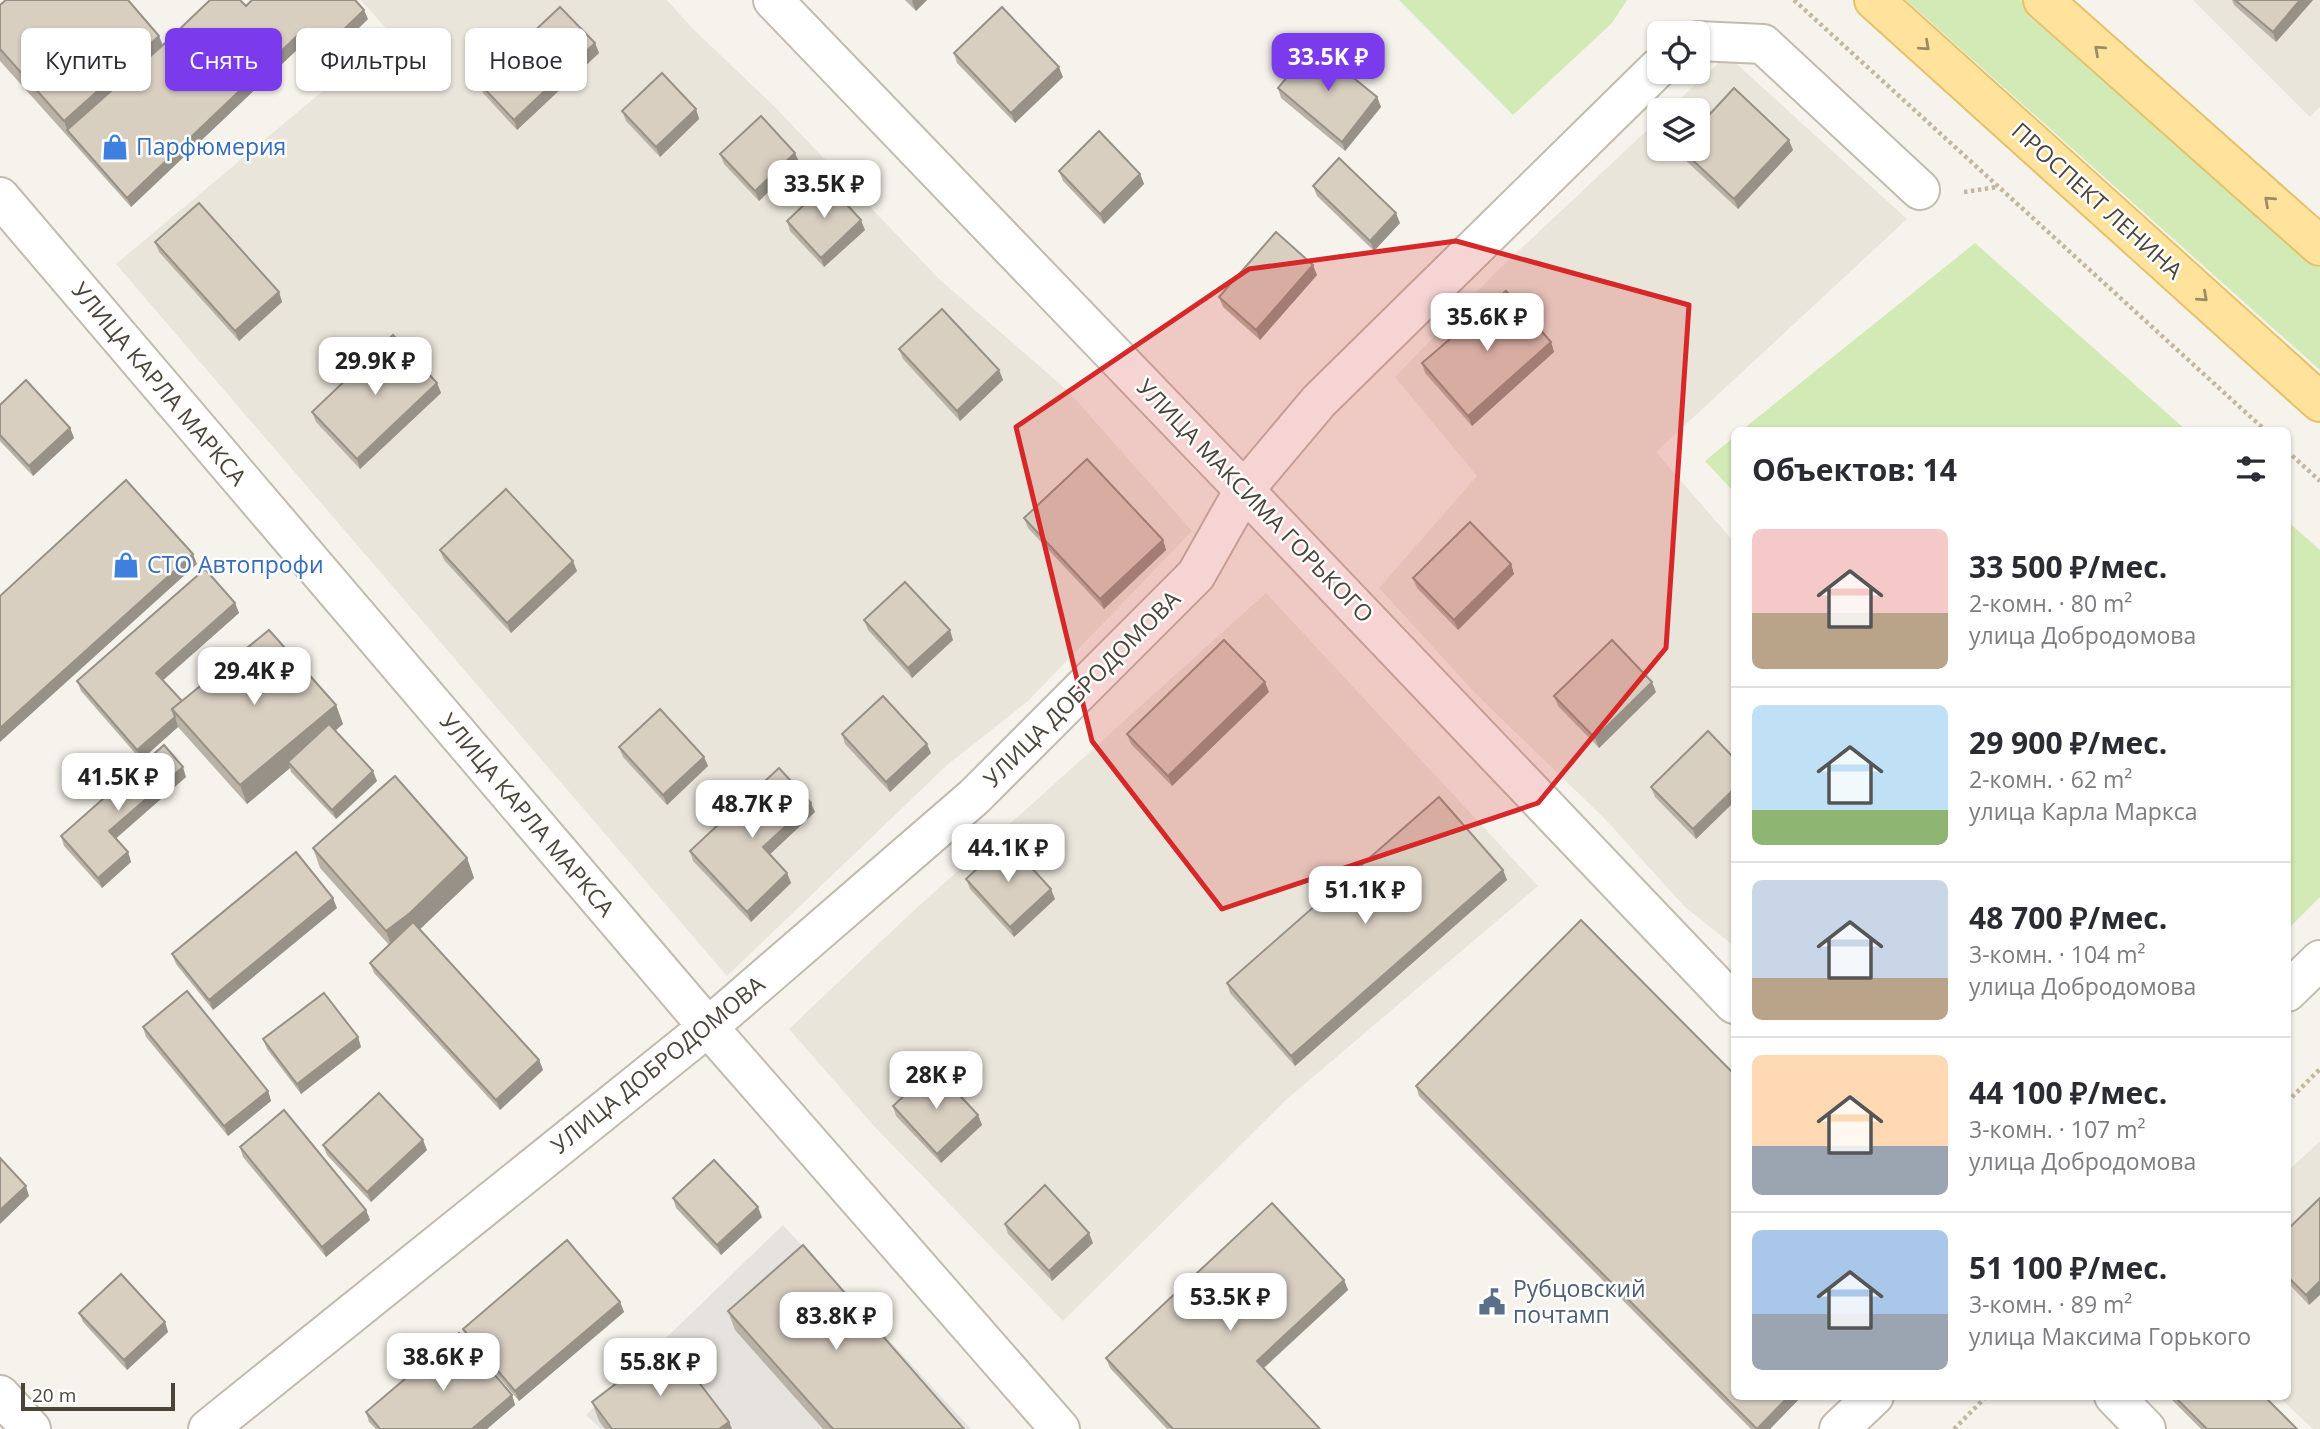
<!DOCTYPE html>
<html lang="ru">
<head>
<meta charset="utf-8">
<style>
	body { margin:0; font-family:"Open Sans",sans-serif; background:#f2f2f3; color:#2b2b33; height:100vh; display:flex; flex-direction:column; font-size:26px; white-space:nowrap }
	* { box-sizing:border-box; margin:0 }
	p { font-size:23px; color:#7c7c81 }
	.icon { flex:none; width:38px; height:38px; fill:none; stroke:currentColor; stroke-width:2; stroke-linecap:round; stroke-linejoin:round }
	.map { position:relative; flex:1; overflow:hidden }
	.details { position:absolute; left:1731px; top:427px; width:560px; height:973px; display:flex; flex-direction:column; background:#fff; border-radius:10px; box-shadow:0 2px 5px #0004 }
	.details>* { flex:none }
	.hud { position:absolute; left:21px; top:28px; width:665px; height:63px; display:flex; gap:14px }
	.controls { position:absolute; left:1647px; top:21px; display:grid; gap:14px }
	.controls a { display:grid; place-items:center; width:63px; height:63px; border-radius:10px; background:#fff; box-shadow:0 2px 5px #0004; font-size:35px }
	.scale { position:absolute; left:21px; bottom:18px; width:154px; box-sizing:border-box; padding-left:7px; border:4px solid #4b4439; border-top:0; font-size:19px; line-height:24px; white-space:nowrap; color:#4b4439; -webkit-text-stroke:5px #fff; paint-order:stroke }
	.price { position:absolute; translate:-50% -60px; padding:0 16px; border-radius:14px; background:#fff; color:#222; font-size:23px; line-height:46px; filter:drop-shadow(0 2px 4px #0008) }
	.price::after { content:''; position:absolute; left:50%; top:42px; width:21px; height:16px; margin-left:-10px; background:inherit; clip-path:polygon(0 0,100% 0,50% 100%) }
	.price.current { background:#7c3aed; color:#fff }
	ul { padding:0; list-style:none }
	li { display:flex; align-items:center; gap:21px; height:175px; padding:0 21px }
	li+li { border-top:2px solid #e1e1e2 }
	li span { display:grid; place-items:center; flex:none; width:196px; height:140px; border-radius:10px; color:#555 }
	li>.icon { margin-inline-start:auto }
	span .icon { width:84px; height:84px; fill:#fffc; stroke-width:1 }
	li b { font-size:30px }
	h2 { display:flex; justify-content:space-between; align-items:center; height:84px; padding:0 21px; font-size:30px }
	.pill { padding:0 24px; border-radius:10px; background:#fff; box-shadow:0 2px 5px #0004; font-size:24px; line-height:63px }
	.pill.current { background:#7c3aed; color:#fff }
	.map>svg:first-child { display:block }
</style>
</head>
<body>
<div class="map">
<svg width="2320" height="1429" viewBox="0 0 2320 1429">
	<rect width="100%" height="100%" fill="#f6f3ec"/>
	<g fill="#eae5da">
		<polygon points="361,0 667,0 692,28 774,106 939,279 1068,391 1192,531 1028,701 946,766 727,976 116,264 391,34"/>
		<polygon points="2193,0 2320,0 2320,107 2310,117"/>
		<polygon points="1727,55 1907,219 1656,452 1734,542 1734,946 1685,907 1604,818 1476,694 1379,588 1477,476 1395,377 1496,272 1659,119 1659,149 1698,149 1698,110 1668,110"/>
		<polygon points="1266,593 1538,886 1287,1099 1063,1321 873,1125 789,1029 910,914"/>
		<polygon points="2320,1141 2320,1429 2313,1429 2279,1397 2287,1396 2287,1172"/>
	</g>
	<polygon fill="#e6e2dd" points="783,1225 971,1429 601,1429 586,1415"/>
	<g fill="#d2eab5">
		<polygon points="1399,0 1627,0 1612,23 1513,115"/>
		<polygon points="1906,0 2021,0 2320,268 2320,370"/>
		<polygon points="1975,243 2186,430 1742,430"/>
		<polygon points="1734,437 1734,492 1705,461"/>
		<polygon points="2287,521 2320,550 2320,897 2287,930"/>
	</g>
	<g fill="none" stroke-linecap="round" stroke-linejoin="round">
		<g stroke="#c2bbae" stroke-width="42">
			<g id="minor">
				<polyline points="773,0 1244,490 1734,1004"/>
				<polyline points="1698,41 1763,44 1920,190"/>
				<polyline points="0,197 708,1027 1060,1429"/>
				<polyline points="2287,992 2320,960"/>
				<polyline points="0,1395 31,1429"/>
				<polyline points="2114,1396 2146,1429"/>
				<polyline points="208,1429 708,1027 974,797 1196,575 1244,490 1319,401 1659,67"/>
				<polyline points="1839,1429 1874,1396"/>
			</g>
		</g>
		<g stroke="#e6c16a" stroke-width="42">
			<g id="major">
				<polyline points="1874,0 2320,402"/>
				<polyline points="2043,0 2320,246"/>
			</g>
		</g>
		<g stroke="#c4b79f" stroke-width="4.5" stroke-dasharray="3.5 3.5" stroke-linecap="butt">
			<polyline points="1794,0 2265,430"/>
			<polyline points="1964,192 1997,187"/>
			<polyline points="2287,451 2320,481"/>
			<polyline points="2287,1102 2320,1069"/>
			<polyline points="1954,1429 1987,1396"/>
		</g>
		<use href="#minor" stroke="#fff" stroke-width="38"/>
		<use href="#major" stroke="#ffe39c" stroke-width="38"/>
	</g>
	<g fill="#bab2a6">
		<polygon points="905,0 927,0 916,11"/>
		<polygon points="2232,0 2313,0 2276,42 2234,5"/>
		<polygon points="0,5 159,36 163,45 246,6 368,19 320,66 301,46 131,207 0,61"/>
		<polygon points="595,43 599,53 517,130 483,93 479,83"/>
		<polygon points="954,53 1063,77 1015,123 957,63"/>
		<polygon points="1278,88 1377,97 1381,107 1345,151 1281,98"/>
		<polygon points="696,109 699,119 660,157 626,121 622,111"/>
		<polygon points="1679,149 1698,149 1793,150 1738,209 1682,157"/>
		<polygon points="720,154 799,162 759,201 724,164"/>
		<polygon points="1059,171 1140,174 1144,184 1104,224 1063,181"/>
		<polygon points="1313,186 1400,223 1374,251 1317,196"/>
		<polygon points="787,221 865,230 824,267 790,231"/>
		<polygon points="155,242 279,292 282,302 239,341 159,252"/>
		<polygon points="1317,275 1260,340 1223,307 1219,297"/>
		<polygon points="1551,342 1554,352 1472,426 1425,373 1422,363"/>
		<polygon points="899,349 999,370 1003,380 960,421 903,359"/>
		<polygon points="437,383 441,393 360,469 316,422 312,412"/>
		<polygon points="0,405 70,428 74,438 33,476 0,441"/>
		<polygon points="1024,518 1163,540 1166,550 1104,609 1028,528"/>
		<polygon points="440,550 577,571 511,633 444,560"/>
		<polygon points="1511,564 1514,574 1458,630 1417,588 1413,578"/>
		<polygon points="235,603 239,613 163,680 182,701 336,705 343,724 335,731 377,781 336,819 291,772 290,768 247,804 178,727 141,760 81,691 77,681"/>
		<polygon points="864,620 953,640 912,678 868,630"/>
		<polygon points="1269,692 1172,786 1131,744 1127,734"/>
		<polygon points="1656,692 1599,748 1558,706 1554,696"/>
		<polygon points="842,734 931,753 890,792 845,744"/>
		<polygon points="619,747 704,757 708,766 667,805 623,757"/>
		<polygon points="1734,758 1734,802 1696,839 1655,797 1651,787"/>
		<polygon points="186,777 116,838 128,852 131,862 102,888 64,846 61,836"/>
		<polygon points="815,812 770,854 787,873 791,883 751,922 693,861 690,851"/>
		<polygon points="313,848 467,858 474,878 420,929 539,1060 543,1070 500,1110 374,973 370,963 389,945 320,868"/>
		<polygon points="1503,870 1507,880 1295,1066 1230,993 1227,983"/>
		<polygon points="966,879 1055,899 1014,937 970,889"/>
		<polygon points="337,908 213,1010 176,964 172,954"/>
		<polygon points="143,1027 268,1091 271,1101 228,1136 146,1037"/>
		<polygon points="358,1037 361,1047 301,1094 267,1049 263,1039"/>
		<polygon points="1416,1086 1734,1396 1802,1396 1770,1429 1751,1429 1419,1096"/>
		<polygon points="893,1106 978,1115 982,1125 941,1163 896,1116"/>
		<polygon points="323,1145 427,1150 371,1202 327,1155"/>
		<polygon points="240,1147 366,1210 370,1220 326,1257 243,1157"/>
		<polygon points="673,1198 762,1217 721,1255 676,1208"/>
		<polygon points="1005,1224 1093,1243 1052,1281 1008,1234"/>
		<polygon points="2287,1230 2309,1305 2287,1282"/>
		<polygon points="1344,1280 1348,1290 1263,1369 1320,1429 1167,1429 1110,1368 1106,1358"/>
		<polygon points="620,1302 624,1312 519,1401 467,1339 463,1329"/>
		<polygon points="728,1311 964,1429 823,1429 735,1330"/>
		<polygon points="79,1313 165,1322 168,1332 127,1370 83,1322"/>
		<polygon points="512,1395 515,1405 487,1429 376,1429 369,1422 366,1412"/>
		<polygon points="2168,1396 2264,1396 2297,1429 2201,1429"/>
		<polygon points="592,1402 729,1422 732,1429 605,1429 599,1421"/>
	</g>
	<g fill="#979187">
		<polygon points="913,0 927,0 916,11 912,1"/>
		<polygon points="2300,0 2313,0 2276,42 2273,32"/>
		<polygon points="364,10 368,19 320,66 316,56"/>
		<polygon points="159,36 166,55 67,130 71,140 64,121"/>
		<polygon points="297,36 301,46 131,207 127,198"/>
		<polygon points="595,43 599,53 517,130 514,120"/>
		<polygon points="1059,67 1063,77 1015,123 1011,113"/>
		<polygon points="1377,97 1381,107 1345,151 1342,142"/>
		<polygon points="696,109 699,119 660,157 656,147"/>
		<polygon points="1789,140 1793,150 1738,209 1734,199"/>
		<polygon points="795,153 799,162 759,201 755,191"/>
		<polygon points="1140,174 1144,184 1104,224 1100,214"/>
		<polygon points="1396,213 1400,223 1374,251 1370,241"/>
		<polygon points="861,220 865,230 824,267 821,258"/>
		<polygon points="1313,265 1317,275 1260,340 1256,330"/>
		<polygon points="279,292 282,302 239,341 235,331"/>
		<polygon points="1551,342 1554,352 1472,426 1468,416"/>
		<polygon points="999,370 1003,380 960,421 957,411"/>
		<polygon points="437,383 441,393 360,469 357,459"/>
		<polygon points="70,428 74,438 33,476 29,466"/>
		<polygon points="1163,540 1166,550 1104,609 1100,599"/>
		<polygon points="193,554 197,564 0,742 0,728"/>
		<polygon points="573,561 577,571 511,633 507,623"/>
		<polygon points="1511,564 1514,574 1458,630 1454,620"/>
		<polygon points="235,603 239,613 160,683 156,673"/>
		<polygon points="950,630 953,640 912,678 908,668"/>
		<polygon points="1265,682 1269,692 1172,786 1168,776"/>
		<polygon points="1652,682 1656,692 1599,748 1595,738"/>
		<polygon points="336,705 343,724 292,767 288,762 290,768 247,804 240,785"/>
		<polygon points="175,717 178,727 141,760 137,750"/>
		<polygon points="927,744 931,753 890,792 886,782"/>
		<polygon points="704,757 708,766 667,805 663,795"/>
		<polygon points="183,767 186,777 113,841 109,831"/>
		<polygon points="373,771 377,781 336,819 332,810"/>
		<polygon points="1734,789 1734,802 1696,839 1693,829"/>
		<polygon points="811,803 815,812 767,857 763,847"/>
		<polygon points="128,852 131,862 102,888 98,878"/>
		<polygon points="467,858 474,878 417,932 393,950 386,931"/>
		<polygon points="1503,870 1507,880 1295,1066 1291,1056"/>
		<polygon points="787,873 791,883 751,922 747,912"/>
		<polygon points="1051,889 1055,899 1014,937 1010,927"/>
		<polygon points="333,898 337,908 213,1010 209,1000"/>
		<polygon points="358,1037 361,1047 301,1094 297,1084"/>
		<polygon points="539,1060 543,1070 500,1110 496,1100"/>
		<polygon points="268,1091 271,1101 228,1136 224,1126"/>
		<polygon points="978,1115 982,1125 941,1163 937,1154"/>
		<polygon points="423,1140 427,1150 371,1202 367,1192"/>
		<polygon points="26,1186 29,1196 0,1224 0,1210"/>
		<polygon points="758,1207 762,1217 721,1255 717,1245"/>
		<polygon points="366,1210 370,1220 326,1257 322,1247"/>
		<polygon points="1089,1233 1093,1243 1052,1281 1049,1271"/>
		<polygon points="1344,1280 1348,1290 1260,1371 1257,1361"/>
		<polygon points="2320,1281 2320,1295 2309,1305 2306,1295"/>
		<polygon points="620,1302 624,1312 519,1401 515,1391"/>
		<polygon points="165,1322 168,1332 127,1370 124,1360"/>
		<polygon points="512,1395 515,1405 487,1429 472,1429"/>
		<polygon points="1789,1396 1802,1396 1770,1429 1757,1429"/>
		<polygon points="729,1422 732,1429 719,1429"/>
	</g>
	<g fill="#d8cfc1" stroke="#979187" stroke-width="2">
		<polygon points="6,0 128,0 159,36 64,121 0,49 0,5"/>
		<polygon points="210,0 240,0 246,6 252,0 355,0 364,10 316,56 297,36 127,198 67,130 163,45"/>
		<polygon points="2235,0 2300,0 2273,32"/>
		<polygon points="560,7 595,43 514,120 479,83"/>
		<polygon points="1002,7 1059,67 1011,113 954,53"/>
		<polygon points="1313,45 1377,97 1342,142 1278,88"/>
		<polygon points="662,73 696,109 656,147 622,111"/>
		<polygon points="1734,88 1789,140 1734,199 1681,149 1698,149 1698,127"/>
		<polygon points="761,116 795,153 755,191 720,154"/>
		<polygon points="1099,131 1140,174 1100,214 1059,171"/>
		<polygon points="1339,158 1396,213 1370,241 1313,186"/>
		<polygon points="827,183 861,220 821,258 787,221"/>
		<polygon points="199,203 279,292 235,331 155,242"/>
		<polygon points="1276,232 1313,265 1256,330 1219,297"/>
		<polygon points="1506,291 1551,342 1468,416 1422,363"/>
		<polygon points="942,309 999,370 957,411 899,349"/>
		<polygon points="393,335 437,383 357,459 312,412"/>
		<polygon points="26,380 70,428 29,466 0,435 0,405"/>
		<polygon points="1087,459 1163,540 1100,599 1024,518"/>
		<polygon points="126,480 193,554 0,728 0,596"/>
		<polygon points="506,489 573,561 507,623 440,550"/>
		<polygon points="1470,522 1511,564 1454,620 1413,578"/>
		<polygon points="205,569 235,603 156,673 182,701 172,709 175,717 137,750 77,681"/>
		<polygon points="905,582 950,630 908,668 864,620"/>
		<polygon points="269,630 336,705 240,785 172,709"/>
		<polygon points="1224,640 1265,682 1168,776 1127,734"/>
		<polygon points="1612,640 1652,682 1595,738 1554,696"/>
		<polygon points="883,696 927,744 886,782 842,734"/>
		<polygon points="660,709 704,757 663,795 619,747"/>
		<polygon points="329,724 373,771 332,810 288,762"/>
		<polygon points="1708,731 1734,758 1734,789 1693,829 1651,787"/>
		<polygon points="164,745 183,767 109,831 128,852 98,878 61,836"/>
		<polygon points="779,768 811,803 763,847 787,873 747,912 690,851"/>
		<polygon points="395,776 467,858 410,913 386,931 313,848"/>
		<polygon points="1439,797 1503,870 1291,1056 1227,983"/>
		<polygon points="1007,841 1051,889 1010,927 966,879"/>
		<polygon points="296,852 333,898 209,1000 172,954"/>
		<polygon points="1581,920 1734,1074 1734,1396 1789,1396 1757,1429 1416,1086"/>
		<polygon points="413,922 539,1060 496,1100 370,963"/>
		<polygon points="187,991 268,1091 224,1126 143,1027"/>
		<polygon points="324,993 358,1037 297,1084 263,1039"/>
		<polygon points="934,1068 978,1115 937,1154 893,1106"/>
		<polygon points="379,1093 423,1140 367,1192 323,1145"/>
		<polygon points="284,1110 366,1210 322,1247 240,1147"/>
		<polygon points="0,1158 26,1186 0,1210"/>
		<polygon points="714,1160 758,1207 717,1245 673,1198"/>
		<polygon points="1045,1185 1089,1233 1049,1271 1005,1224"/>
		<polygon points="2320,1198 2320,1281 2306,1295 2287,1276 2287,1230"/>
		<polygon points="1272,1203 1344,1280 1257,1361 1320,1429 1173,1429 1106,1358"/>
		<polygon points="567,1240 620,1302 515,1391 463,1329"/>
		<polygon points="803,1245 964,1429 833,1429 728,1311"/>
		<polygon points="121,1274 165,1322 124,1360 79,1313"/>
		<polygon points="459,1333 512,1395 472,1429 380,1429 366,1412"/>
		<polygon points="669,1343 729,1422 719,1429 612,1429 592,1402"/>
		<polygon points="2174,1396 2264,1396 2297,1429 2207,1429"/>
	</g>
	<defs><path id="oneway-chevron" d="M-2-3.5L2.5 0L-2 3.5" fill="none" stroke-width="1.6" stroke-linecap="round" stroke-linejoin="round" transform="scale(1.75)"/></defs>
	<g stroke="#9c8c66">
		<use href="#oneway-chevron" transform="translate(1925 46) rotate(42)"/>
		<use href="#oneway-chevron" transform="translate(2099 50) rotate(-138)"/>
		<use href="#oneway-chevron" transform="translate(2269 201) rotate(-138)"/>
		<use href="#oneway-chevron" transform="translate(2203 297) rotate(42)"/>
	</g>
	<path fill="#d62828" fill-opacity="0.2" stroke="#d62828" stroke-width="5" stroke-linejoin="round" d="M1456 241 1689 305 1666 648 1538 803 1222 909 1092 741 1016 427 1249 269Z"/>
	<defs>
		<g id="shop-bare" transform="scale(2.1)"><path d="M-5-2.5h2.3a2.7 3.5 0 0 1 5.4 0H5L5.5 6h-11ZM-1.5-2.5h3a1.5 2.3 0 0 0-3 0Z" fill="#3f7fe0" stroke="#fff" stroke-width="2.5" paint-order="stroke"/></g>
		<g id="civic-bare" transform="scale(2.1)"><path d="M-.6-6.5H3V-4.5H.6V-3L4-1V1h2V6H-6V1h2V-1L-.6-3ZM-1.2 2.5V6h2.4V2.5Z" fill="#5c6f8a" stroke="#fff" stroke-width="2.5" paint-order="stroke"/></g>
	</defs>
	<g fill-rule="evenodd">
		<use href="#shop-bare" x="115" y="147"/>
		<use href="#shop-bare" x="126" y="565"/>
		<use href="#civic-bare" x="1492" y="1302"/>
	</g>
	<g text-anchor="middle" stroke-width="5" stroke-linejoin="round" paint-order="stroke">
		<g font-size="23" fill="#366cbe" stroke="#fff" text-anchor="start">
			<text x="136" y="155">Парфюмерия</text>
			<text x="147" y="573">СТО Автопрофи</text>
		</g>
		<g font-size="23" fill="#4b4439" stroke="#fff">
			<text transform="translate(2097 201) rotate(42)" y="8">ПРОСПЕКТ ЛЕНИНА</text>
			<text transform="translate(159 384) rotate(50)" y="8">УЛИЦА КАРЛА МАРКСА</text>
			<text transform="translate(1255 501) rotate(46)" y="8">УЛИЦА МАКСИМА ГОРЬКОГО</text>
			<text transform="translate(1082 689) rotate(-45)" y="8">УЛИЦА ДОБРОДОМОВА</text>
			<text transform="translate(527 815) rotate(50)" y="8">УЛИЦА КАРЛА МАРКСА</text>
			<text transform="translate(658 1065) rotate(-39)" y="8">УЛИЦА ДОБРОДОМОВА</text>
		</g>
		<g font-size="23" fill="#4e5e75" stroke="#fff" text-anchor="start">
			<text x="1513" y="1297">Рубцовский<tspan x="1513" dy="26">почтамп</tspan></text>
		</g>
	</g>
</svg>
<div class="controls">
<a><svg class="icon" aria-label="locate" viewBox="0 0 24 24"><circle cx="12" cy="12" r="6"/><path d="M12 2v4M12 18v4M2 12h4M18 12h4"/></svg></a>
<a><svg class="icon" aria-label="layers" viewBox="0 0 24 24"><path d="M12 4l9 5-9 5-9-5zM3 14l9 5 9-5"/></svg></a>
</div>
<div class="scale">20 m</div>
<b class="price current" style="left:1328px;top:93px">33.5K ₽</b>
<b class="price" style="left:824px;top:220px">33.5K ₽</b>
<b class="price" style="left:1487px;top:353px">35.6K ₽</b>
<b class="price" style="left:375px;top:397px">29.9K ₽</b>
<b class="price" style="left:254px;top:707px">29.4K ₽</b>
<b class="price" style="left:118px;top:813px">41.5K ₽</b>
<b class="price" style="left:752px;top:840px">48.7K ₽</b>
<b class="price" style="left:1008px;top:884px">44.1K ₽</b>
<b class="price" style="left:1365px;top:926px">51.1K ₽</b>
<b class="price" style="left:936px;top:1111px">28K ₽</b>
<b class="price" style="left:1230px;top:1333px">53.5K ₽</b>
<b class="price" style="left:836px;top:1352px">83.8K ₽</b>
<b class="price" style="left:443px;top:1393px">38.6K ₽</b>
<b class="price" style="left:660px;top:1398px">55.8K ₽</b>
<div class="hud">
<a class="pill">Купить</a>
<a class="pill current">Снять</a>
<a class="pill">Фильтры</a>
<a class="pill">Новое</a>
</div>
<section class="details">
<h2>Объектов: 14<svg class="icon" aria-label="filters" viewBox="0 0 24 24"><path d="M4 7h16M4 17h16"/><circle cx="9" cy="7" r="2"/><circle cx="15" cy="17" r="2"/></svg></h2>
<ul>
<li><span style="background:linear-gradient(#f6c9c9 60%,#b9a48a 0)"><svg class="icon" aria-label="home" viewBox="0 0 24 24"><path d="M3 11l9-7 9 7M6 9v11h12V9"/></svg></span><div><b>33 500 ₽/мес.</b><p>2-комн. · 80 m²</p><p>улица Добродомова</p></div></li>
<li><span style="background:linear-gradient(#bfe0f5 75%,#8fb573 0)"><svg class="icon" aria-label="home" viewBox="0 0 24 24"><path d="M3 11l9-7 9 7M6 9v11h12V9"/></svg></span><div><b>29 900 ₽/мес.</b><p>2-комн. · 62 m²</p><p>улица Карла Маркса</p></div></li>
<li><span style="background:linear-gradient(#c9d6e8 70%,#b9a48a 0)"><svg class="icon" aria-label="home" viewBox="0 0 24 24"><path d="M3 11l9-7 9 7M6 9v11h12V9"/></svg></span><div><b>48 700 ₽/мес.</b><p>3-комн. · 104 m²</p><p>улица Добродомова</p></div></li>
<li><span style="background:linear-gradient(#ffd9b3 65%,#9aa5b1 0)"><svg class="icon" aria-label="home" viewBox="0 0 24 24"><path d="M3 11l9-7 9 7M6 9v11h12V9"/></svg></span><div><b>44 100 ₽/мес.</b><p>3-комн. · 107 m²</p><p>улица Добродомова</p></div></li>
<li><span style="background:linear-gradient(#a9c7e8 60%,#9aa5b1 0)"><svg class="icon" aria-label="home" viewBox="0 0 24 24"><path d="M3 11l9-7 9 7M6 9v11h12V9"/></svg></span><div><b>51 100 ₽/мес.</b><p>3-комн. · 89 m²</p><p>улица Максима Горького</p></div></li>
</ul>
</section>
</div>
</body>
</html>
